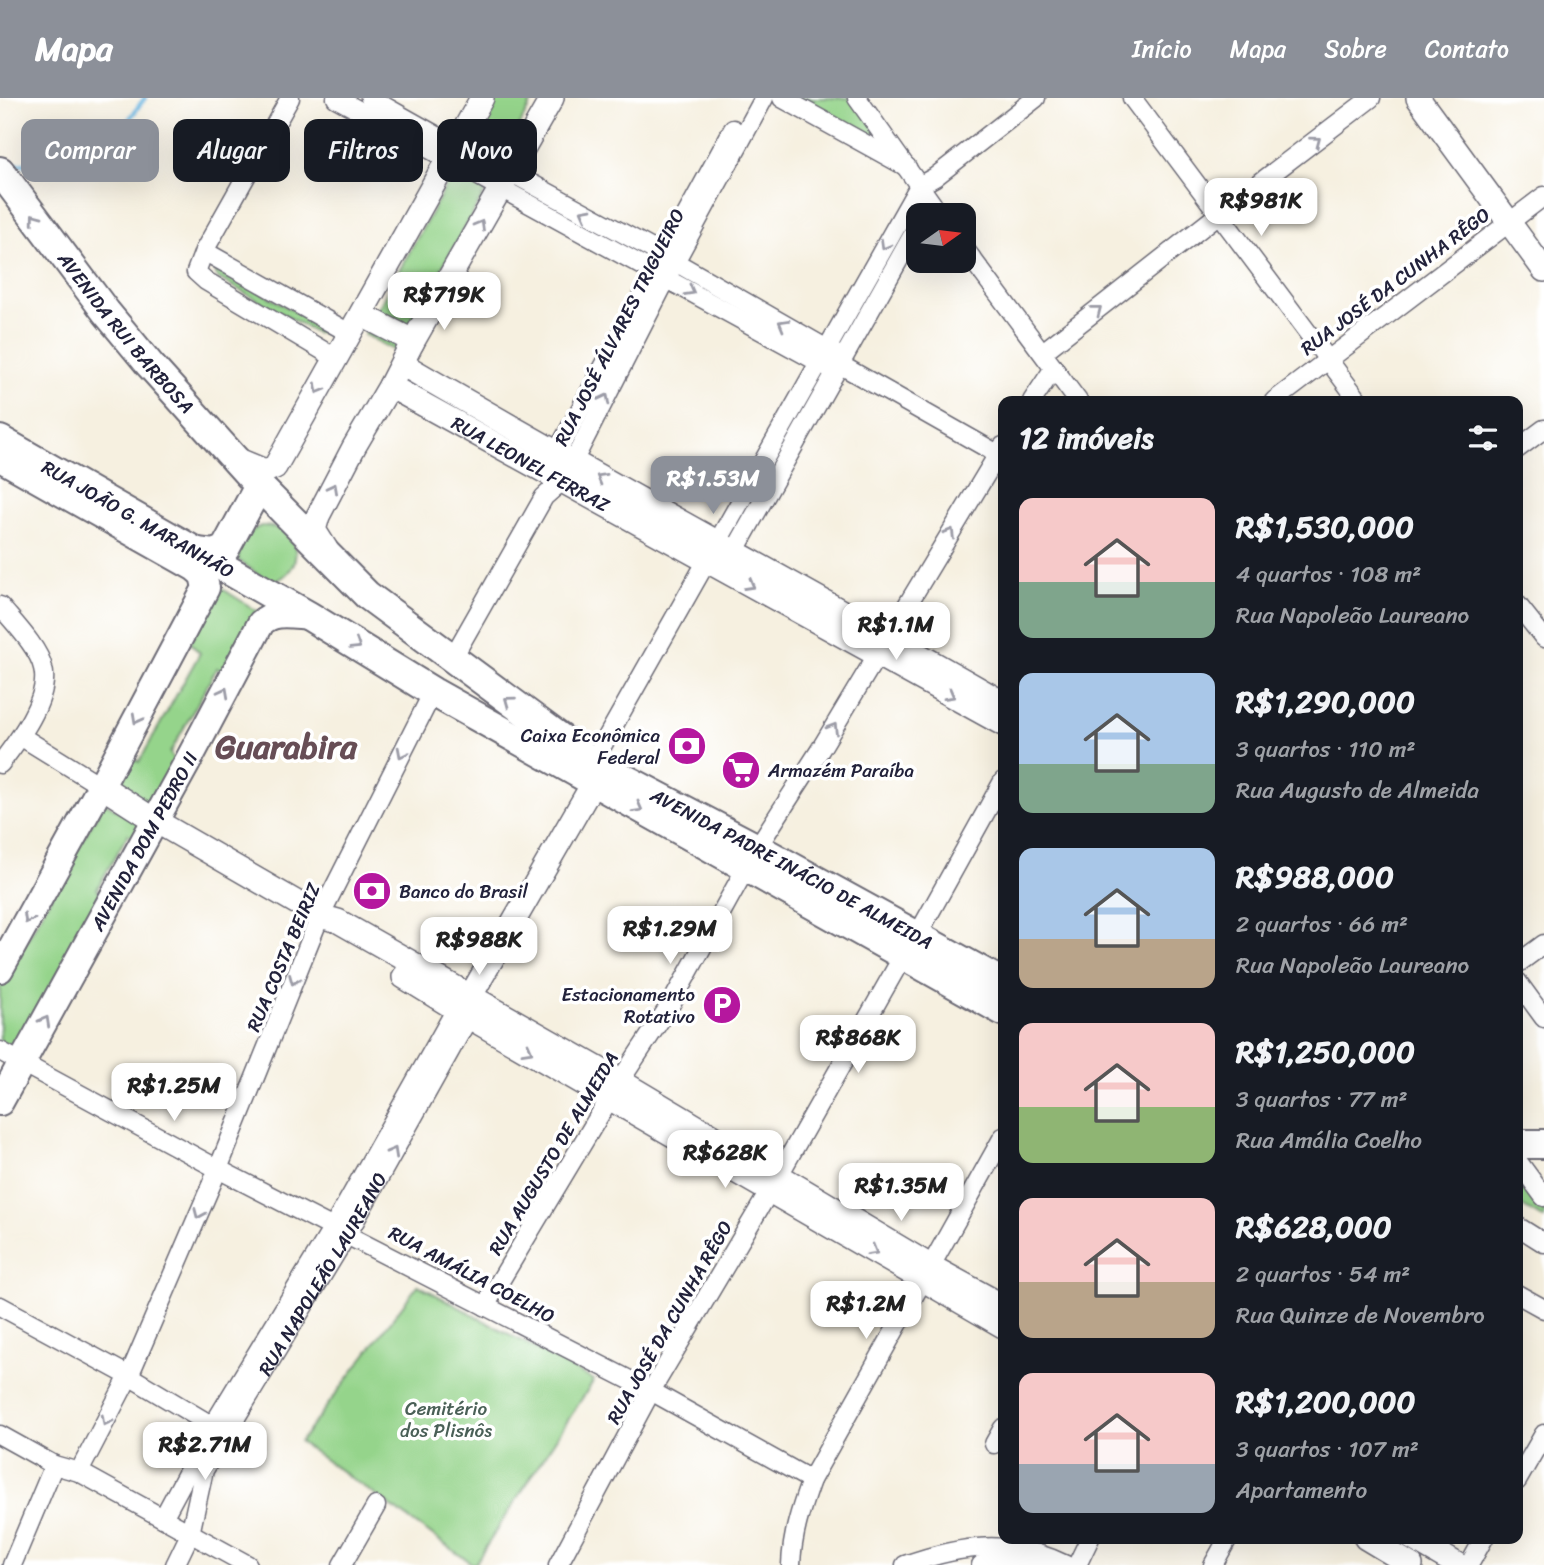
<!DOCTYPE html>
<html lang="pt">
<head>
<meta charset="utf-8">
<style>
	body { margin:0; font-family:Sriracha,sans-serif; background:#20242c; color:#f1f3f6; height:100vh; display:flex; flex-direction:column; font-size:26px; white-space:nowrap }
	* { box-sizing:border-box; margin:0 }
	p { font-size:23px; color:#9ea1a6 }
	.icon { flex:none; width:38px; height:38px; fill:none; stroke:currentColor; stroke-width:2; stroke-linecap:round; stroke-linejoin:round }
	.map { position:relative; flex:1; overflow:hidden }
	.side { position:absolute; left:998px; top:298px; width:525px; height:1148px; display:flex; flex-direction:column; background:#171b24; border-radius:14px; box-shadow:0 7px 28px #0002 }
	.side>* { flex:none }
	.hud { position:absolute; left:21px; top:21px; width:665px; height:63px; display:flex; gap:14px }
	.needle { width:46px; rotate:76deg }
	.fabs { position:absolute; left:906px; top:105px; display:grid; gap:14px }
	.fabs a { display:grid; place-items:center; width:70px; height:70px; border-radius:14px; background:#171b24; box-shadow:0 7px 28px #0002; font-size:35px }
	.price { position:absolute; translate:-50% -60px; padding:0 16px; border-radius:14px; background:#fff; color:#222; font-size:23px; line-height:46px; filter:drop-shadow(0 2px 4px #0008) }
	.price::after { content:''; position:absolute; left:50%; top:42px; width:21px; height:16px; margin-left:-10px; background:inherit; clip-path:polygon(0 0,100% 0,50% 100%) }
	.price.selected { background:#8c9099; color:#fff }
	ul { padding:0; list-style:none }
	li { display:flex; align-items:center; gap:21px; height:175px; padding:0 21px }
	li span { display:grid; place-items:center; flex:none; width:196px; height:140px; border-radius:14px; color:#555 }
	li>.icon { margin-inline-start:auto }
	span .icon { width:84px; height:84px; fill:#fffc; stroke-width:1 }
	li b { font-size:30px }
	h2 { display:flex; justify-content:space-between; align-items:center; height:84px; padding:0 21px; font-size:30px }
	.pill { padding:0 24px; border-radius:14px; background:#171b24; box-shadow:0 7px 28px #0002; font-size:24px; line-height:63px }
	.pill.selected { background:#8c9099; color:#fff }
	header { display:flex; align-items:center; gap:42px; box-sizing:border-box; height:98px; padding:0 35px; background:#8c9099; color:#fff }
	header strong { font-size:33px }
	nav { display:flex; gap:38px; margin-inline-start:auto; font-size:24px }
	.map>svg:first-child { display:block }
</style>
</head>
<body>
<header>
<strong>Mapa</strong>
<nav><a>Início</a><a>Mapa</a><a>Sobre</a><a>Contato</a></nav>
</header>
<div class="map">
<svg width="1544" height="1467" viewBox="0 0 1544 1467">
	<rect width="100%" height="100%" fill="#fff"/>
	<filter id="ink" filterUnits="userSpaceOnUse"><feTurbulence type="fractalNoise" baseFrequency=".0143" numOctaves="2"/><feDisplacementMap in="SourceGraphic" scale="14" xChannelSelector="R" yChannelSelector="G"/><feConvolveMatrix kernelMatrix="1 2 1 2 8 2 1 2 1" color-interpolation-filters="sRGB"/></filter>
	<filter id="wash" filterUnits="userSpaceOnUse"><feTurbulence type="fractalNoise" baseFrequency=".00686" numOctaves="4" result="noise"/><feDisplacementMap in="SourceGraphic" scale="28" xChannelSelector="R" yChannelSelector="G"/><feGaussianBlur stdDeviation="1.57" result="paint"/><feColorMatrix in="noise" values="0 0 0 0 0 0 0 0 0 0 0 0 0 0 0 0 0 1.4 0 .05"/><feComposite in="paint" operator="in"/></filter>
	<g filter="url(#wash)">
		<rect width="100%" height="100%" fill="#f6f0e0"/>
		<g fill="#95d48b" stroke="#5c7b63" stroke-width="2">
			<polygon points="494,0 534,0 500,63 465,50"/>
			<polygon points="789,0 852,0 890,50"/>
			<polygon points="456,70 489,87 395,253 364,236"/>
			<polygon points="220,171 322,229 323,235 317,235 218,180 215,176 215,173"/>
			<path d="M261 428C301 426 309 474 270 485L238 462C238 446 246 434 261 428Z"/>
			<polygon points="221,490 262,516 227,577 217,570 170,655 176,666 153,708 114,683 128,656 139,664 200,555 190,545"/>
			<polygon points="104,704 143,728 135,742 128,736 97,791 104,800 19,954 0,943 0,890"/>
			<polygon points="1517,1070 1544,1103 1544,1121 1517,1105"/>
			<polygon points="418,1187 594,1282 474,1467 300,1344"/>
		</g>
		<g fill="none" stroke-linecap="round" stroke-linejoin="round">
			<path stroke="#67b6e1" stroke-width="4.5" d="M7 67C45 67 97 54 125 26 133 18 138 8 145 0"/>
		</g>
	</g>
	<g filter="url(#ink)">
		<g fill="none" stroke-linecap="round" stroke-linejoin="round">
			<g stroke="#6c6a75" stroke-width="21">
				<g id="minor">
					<polyline points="290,0 204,153 196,174 206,183 337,261"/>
					<polyline points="336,0 835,273"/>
					<polyline points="370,0 455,48 510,74 663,157 843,260"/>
					<polyline points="782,0 907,69"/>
					<polyline points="857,0 940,117"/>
					<polyline points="1132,0 1359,303"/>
					<polyline points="964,150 1078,303"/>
					<polyline points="204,153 351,236"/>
					<polyline points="1043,254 1219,116 1371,0"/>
					<polyline points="839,266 1003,359"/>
					<polyline points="1032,303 1054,270"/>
					<polyline points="1274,303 1544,98"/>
					<polyline points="1517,351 1544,331"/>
					<polyline points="551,365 733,31"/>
					<polyline points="729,463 919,126"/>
					<polyline points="1517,506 1544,540"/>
					<path d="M0 508C13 524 39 550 43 570 51 600 17 644 0 666"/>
					<polyline points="452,561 544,399 562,383 573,364 675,164 764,0"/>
					<polyline points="22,639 101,688"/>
					<polyline points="593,664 919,88 935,79 1036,0"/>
					<polyline points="917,838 1003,683"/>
					<polyline points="1517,866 1544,846"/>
					<polyline points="1517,883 1544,920"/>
					<polyline points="0,953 218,1071 651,1293 811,1382"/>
					<polyline points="1517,1062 1544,1099"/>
					<polyline points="1517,1128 1544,1145"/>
					<polyline points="1517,1196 1544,1211"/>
					<polyline points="0,1208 129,1278 221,1333"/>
					<polyline points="485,1208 620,983 672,904 757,750 820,652 1003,348"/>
					<polyline points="0,1337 54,1367 79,1374 248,1467"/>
					<polyline points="994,1346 1003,1330"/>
					<polyline points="79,1374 129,1278 218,1071 320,818 433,594"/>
					<polyline points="1517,1383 1544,1336"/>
					<polyline points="163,1420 212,1329 334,1128 456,911"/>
					<polyline points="12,1467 54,1367"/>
					<path id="s1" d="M175 1467 190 1436 204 1372 348 1135 469 919"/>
					<polyline points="342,1467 376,1408"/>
					<polyline points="558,1467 651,1293 779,1077 903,858"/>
					<path d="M791 1467C792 1437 801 1410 811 1382L1003 1039"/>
					<path d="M905 1467C961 1447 1011 1440 1066 1467"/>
					<polyline points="981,1467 1008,1464 1047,1467"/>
					<polyline points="1077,1467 1090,1440"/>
					<polyline points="1213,1467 1228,1440"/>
					<polyline points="1469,1467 1484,1440"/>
				</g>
			</g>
			<g stroke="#6c6a75" stroke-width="26">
				<g id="tertiary">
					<polyline points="1418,0 1544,172"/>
					<polyline points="362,217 403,238 412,245"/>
					<path d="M402 266C600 382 804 490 1003 605"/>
					<path id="s2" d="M390 288 1003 626"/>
					<polyline points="236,361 265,373 275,369 482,0"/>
					<polyline points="326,451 314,432 318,418 354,349 390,288 412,245 552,0"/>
					<polyline points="101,688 154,722 320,818 338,823 620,983 930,1168 1003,1208"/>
					<polyline points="404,879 456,911"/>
					<polyline points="470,899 594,684"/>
					<polyline points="469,919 1003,1228"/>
					<polyline points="1366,1440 1411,1467"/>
					<polyline points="1412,1440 1458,1467"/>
				</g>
			</g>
			<g stroke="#6c6a75" stroke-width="30">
				<g id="secondary">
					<polyline points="0,360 195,470 203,477 206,490 101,688 0,871"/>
					<path id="s3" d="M0 1004 188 663 261 525C274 512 292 517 309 518"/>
				</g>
			</g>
			<g stroke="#6c6a75" stroke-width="32">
				<g id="primary">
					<path id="s4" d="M0 73 106 214 150 267 259 388 367 497 593 664 757 750 1003 885"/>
					<path id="s5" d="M0 342 309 518 433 594 1003 913"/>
					<polyline points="197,454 214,456 225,451 259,388"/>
					<polyline points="1517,1046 1544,1046"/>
				</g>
			</g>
			<use href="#minor" stroke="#fff" stroke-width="18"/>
			<use href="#tertiary" stroke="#fff" stroke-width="23"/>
			<use href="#secondary" stroke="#fff" stroke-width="26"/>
			<use href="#primary" stroke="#fff" stroke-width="28"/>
		</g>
		<defs><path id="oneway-chevron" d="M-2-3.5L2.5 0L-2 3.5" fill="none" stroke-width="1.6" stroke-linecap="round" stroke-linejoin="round" transform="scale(1.75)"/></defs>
		<g stroke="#9c9ca7">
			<use href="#oneway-chevron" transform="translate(1316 43) rotate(-37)"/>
			<use href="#oneway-chevron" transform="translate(585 115) rotate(-152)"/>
			<use href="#oneway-chevron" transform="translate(35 120) rotate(-127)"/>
			<use href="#oneway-chevron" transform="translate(480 127) rotate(-60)"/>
			<use href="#oneway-chevron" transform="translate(885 147) rotate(120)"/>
			<use href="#oneway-chevron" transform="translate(690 193) rotate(29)"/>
			<use href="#oneway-chevron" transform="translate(1097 212) rotate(-38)"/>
			<use href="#oneway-chevron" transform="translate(783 226) rotate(-150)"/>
			<use href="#oneway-chevron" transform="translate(319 291) rotate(120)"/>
			<use href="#oneway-chevron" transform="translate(605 301) rotate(-63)"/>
			<use href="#oneway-chevron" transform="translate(601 380) rotate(-150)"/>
			<use href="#oneway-chevron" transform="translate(333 390) rotate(-62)"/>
			<use href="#oneway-chevron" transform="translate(950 435) rotate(-59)"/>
			<use href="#oneway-chevron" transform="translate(750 487) rotate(29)"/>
			<use href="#oneway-chevron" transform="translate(356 547) rotate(32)"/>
			<use href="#oneway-chevron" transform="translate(224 594) rotate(-62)"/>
			<use href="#oneway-chevron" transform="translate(950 597) rotate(29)"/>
			<use href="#oneway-chevron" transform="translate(509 603) rotate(-144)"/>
			<use href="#oneway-chevron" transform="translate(137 621) rotate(118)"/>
			<use href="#oneway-chevron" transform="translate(833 630) rotate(-59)"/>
			<use href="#oneway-chevron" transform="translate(402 655) rotate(117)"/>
			<use href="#oneway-chevron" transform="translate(638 710) rotate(29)"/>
			<use href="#oneway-chevron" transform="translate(28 821) rotate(119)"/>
			<use href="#oneway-chevron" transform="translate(294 882) rotate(112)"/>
			<use href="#oneway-chevron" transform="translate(45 923) rotate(-61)"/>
			<use href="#oneway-chevron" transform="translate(528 952) rotate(29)"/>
			<use href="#oneway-chevron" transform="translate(393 1054) rotate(-61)"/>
			<use href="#oneway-chevron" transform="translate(199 1116) rotate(113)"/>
			<use href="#oneway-chevron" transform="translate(873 1153) rotate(30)"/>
			<use href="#oneway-chevron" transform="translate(106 1323) rotate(118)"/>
		</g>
	</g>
	<defs>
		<g id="bank-disc" transform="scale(2.0125)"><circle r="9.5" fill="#b5179e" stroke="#fff"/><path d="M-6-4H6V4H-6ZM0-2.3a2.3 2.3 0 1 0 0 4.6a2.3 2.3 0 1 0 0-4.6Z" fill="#fff"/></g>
		<g id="supermarket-disc" transform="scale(2.0125)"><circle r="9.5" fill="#b5179e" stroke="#fff"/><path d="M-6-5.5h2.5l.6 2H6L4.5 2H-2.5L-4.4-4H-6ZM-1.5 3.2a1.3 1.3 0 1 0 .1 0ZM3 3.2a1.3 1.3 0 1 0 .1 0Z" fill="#fff"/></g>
		<g id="parking-disc" transform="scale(2.0125)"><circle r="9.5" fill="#b5179e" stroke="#fff"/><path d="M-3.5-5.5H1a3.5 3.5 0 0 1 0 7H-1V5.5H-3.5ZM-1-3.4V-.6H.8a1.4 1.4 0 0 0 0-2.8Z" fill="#fff"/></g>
	</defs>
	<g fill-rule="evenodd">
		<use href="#bank-disc" x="687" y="648"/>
		<use href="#supermarket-disc" x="741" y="672"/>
		<use href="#bank-disc" x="372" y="793"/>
		<use href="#parking-disc" x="722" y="907"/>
	</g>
	<g text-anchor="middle" stroke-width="7" stroke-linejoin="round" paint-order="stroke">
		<g font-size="19" fill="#22223b" stroke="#fff">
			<text transform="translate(1395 183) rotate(-37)" y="7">RUA JOSÉ DA CUNHA RÊGO</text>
			<text transform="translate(619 229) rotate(-63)" y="7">RUA JOSÉ ÁLVARES TRIGUEIRO</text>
			<text dy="7" stroke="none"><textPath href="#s4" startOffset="205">AVENIDA RUI BARBOSA</textPath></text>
			<text dy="7" stroke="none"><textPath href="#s2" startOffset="161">RUA LEONEL FERRAZ</textPath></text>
			<text dy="7" stroke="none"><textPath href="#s5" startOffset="159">RUA JOÃO G. MARANHÃO</textPath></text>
			<text dy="7" stroke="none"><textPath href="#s3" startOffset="298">AVENIDA DOM PEDRO II</textPath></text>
			<text dy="7" stroke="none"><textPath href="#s4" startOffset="1068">AVENIDA PADRE INÁCIO DE ALMEIDA</textPath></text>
			<text transform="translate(283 859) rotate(-67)" y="7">RUA COSTA BEIRIZ</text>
			<text transform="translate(553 1055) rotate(-59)" y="7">RUA AUGUSTO DE ALMEIDA</text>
			<text dy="7" stroke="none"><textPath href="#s1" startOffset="329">RUA NAPOLEÃO LAUREANO</textPath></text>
			<text transform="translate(472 1176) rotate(28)" y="7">RUA AMÁLIA COELHO</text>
			<text transform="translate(669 1224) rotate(-60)" y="7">RUA JOSÉ DA CUNHA RÊGO</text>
		</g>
		<g font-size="19" fill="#22223b" stroke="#fff" text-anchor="end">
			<text x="660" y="644">Caixa Econômica<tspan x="660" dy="22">Federal</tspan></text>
			<text x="768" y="679" text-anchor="start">Armazém Paraíba</text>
			<text x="399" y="800" text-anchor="start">Banco do Brasil</text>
			<text x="695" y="903">Estacionamento<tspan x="695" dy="22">Rotativo</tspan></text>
		</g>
		<g font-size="19" fill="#4a6057" stroke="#fff">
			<text x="446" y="1317">Cemitério<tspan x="446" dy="22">dos Plisnôs</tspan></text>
		</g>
		<g font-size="33" font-weight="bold" fill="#674e56" stroke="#fff">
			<text x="286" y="660">Guarabira</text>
		</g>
	</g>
</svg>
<div class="fabs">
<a><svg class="needle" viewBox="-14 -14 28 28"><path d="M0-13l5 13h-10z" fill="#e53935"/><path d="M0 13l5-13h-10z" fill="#9ea1a6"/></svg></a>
</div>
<b class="price" style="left:1261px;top:140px">R$981K</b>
<b class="price" style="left:444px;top:234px">R$719K</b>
<b class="price selected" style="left:713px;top:418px">R$1.53M</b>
<b class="price" style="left:896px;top:564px">R$1.1M</b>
<b class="price" style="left:670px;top:868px">R$1.29M</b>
<b class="price" style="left:479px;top:879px">R$988K</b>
<b class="price" style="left:858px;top:977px">R$868K</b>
<b class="price" style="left:174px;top:1025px">R$1.25M</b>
<b class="price" style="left:725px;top:1092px">R$628K</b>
<b class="price" style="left:901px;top:1125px">R$1.35M</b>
<b class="price" style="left:866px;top:1243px">R$1.2M</b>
<b class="price" style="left:205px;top:1384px">R$2.71M</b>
<div class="hud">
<a class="pill selected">Comprar</a>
<a class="pill">Alugar</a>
<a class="pill">Filtros</a>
<a class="pill">Novo</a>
</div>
<section class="side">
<h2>12 imóveis<svg class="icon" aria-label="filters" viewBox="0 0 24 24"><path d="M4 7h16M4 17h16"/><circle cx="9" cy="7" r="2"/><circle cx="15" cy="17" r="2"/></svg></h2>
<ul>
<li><span style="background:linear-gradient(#f6c9c9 60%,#7fa58c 0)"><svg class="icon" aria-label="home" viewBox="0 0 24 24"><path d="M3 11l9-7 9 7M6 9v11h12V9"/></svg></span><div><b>R$1,530,000</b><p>4 quartos · 108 m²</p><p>Rua Napoleão Laureano</p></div></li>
<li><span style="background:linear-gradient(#a9c7e8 65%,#7fa58c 0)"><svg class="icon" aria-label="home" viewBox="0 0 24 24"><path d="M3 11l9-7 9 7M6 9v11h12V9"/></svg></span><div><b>R$1,290,000</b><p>3 quartos · 110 m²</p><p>Rua Augusto de Almeida</p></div></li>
<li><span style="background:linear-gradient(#a9c7e8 65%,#b9a48a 0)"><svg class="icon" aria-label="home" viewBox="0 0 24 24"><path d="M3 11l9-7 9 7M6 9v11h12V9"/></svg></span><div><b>R$988,000</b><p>2 quartos · 66 m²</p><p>Rua Napoleão Laureano</p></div></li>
<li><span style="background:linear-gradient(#f6c9c9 60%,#8fb573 0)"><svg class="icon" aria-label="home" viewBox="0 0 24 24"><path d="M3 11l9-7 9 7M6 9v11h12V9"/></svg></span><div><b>R$1,250,000</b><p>3 quartos · 77 m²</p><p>Rua Amália Coelho</p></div></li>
<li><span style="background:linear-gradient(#f6c9c9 60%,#b9a48a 0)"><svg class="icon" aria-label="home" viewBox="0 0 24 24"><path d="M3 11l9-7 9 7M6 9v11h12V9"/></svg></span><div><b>R$628,000</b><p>2 quartos · 54 m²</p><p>Rua Quinze de Novembro</p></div></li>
<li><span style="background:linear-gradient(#f6c9c9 65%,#9aa5b1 0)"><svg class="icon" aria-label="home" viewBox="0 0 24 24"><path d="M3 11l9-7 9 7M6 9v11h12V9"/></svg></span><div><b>R$1,200,000</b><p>3 quartos · 107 m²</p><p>Apartamento</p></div></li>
</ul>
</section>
</div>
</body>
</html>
